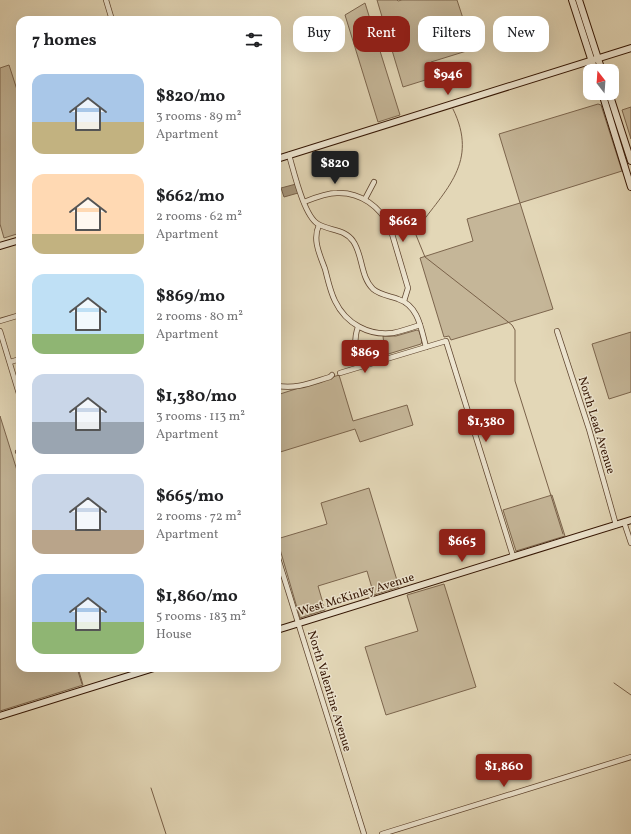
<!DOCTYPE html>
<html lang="en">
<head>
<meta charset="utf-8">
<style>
	body { margin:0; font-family:Vollkorn,serif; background:#f6f6f6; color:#202124; height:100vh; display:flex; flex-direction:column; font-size:15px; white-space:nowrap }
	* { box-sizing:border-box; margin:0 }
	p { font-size:13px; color:#757577 }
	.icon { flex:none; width:22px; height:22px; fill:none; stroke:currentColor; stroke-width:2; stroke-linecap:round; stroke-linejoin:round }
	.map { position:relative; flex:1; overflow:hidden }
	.side { position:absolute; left:16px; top:16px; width:265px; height:656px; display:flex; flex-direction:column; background:#fff; border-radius:12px; box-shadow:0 4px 16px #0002 }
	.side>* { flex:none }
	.banner { position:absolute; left:293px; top:16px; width:278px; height:36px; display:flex; gap:8px }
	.needle { width:26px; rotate:343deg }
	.tools { position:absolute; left:583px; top:64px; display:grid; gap:8px }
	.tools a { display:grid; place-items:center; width:36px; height:36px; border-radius:8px; background:#fff; box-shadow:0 4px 16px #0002; font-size:20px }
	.price { position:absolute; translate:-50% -34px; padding:0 9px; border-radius:4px; background:#8f2418; color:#fff; font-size:13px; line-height:26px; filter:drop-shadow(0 1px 2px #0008) }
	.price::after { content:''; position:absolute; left:50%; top:24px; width:12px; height:9px; margin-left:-6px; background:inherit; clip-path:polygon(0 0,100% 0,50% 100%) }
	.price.active { background:#222; color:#fff }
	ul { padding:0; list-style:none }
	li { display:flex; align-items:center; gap:12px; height:100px; padding:0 16px }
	li span { display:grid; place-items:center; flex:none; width:112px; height:80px; border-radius:12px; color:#555 }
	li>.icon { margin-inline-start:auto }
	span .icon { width:48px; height:48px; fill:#fffc; stroke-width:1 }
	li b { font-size:17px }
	h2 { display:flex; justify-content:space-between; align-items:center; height:48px; padding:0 16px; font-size:17px }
	.chip { padding:0 14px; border-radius:12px; background:#fff; box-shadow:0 4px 16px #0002; font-size:14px; line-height:36px }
	.chip.active { background:#8f2418; color:#fff }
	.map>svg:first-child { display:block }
</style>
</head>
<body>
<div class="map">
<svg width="631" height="834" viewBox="0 0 631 834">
	<rect width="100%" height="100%" fill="#e3d7b7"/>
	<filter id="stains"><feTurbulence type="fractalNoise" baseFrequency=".005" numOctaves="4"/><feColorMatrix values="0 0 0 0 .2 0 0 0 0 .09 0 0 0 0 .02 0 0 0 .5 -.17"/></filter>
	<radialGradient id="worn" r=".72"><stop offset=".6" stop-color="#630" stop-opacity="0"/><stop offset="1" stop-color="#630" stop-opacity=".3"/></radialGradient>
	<g fill="#c5b698" stroke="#7c654d">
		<polygon points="377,0 397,0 398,1 402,0 457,0 473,49 431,62 435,77 403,87"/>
		<polygon points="365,3 400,115 378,122 345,15"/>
		<polygon points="9,65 20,99 20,233 4,238 0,224 0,68"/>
		<polygon points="598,104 601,105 622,171 520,203 553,309 451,340 449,336 444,337 420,258 473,241 467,219 520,203 499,134"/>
		<polygon points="631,107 631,139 622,110"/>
		<polygon points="417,330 419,331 422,341 421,344 385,355 383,336 396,336"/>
		<polygon points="631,332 631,392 609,399 592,344"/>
		<polygon points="339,375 353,421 407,405 413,425 360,442 355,429 277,453 277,395"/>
		<polygon points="0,416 20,480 20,668 78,668 83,685 0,711"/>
		<polygon points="369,488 399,587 374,595 367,571 318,586 325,610 300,618 277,539 327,524 321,503"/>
		<polygon points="552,495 565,536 516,551 503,510"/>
		<polygon points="444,584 476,687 386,715 365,647 418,631 407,595"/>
	</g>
	<polygon fill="#a79579" stroke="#796149" points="296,184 298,193 284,197 281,188"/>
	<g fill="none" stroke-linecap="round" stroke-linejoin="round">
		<g stroke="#796149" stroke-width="1">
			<path d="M453 109C479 162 446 189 417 229L416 235 425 257 512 325 515 330V381L563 534"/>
			<polyline points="77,668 82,684"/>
			<polyline points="614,683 631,695"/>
			<polyline points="151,788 166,834"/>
		</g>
		<g stroke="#5f452f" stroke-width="6">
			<g id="street">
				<polyline points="106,0 112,20"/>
				<path d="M289 155C294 172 304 216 318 224 330 231 345 229 353 241 363 255 360 276 373 289 380 295 390 296 398 299 419 306 421 329 426 347"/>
				<polyline points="365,199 374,182"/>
				<path d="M304 202C314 198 326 193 337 193 361 192 380 207 390 227L408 288 404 301"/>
				<path d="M319 225C312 240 320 255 325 269 328 280 330 291 335 301 346 324 369 336 393 333 402 331 411 328 420 325"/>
				<polyline points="390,227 407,222"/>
				<polyline points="0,321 20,315"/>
				<polyline points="0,331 20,397"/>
				<polyline points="557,331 589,429 616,525"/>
				<path d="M355 356C357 344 353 340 358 327"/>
				<polyline points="10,362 20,359"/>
				<polyline points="340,373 446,341 513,556"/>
				<path d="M277 386C298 389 310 383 330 377L332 375"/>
				<polyline points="18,452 20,451"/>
				<polyline points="624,522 631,543"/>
				<polyline points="277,555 364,834"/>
				<polyline points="382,834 631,757"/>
			</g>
		</g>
		<g stroke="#331402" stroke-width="8">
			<g id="secondary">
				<polyline points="572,0 595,71"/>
				<polyline points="579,0 602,71"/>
				<polyline points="602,93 631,187"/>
				<polyline points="609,93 631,161"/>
				<polyline points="277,159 631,48"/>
				<polyline points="0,246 20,240"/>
				<polyline points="277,630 631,520"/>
				<polyline points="0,716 154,668"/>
			</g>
		</g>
		<use href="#street" stroke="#ede5d0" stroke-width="4.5"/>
		<use href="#secondary" stroke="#ede5d0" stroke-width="6"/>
	</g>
	<g text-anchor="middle" stroke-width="3" stroke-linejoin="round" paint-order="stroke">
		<g font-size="12" fill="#331402" stroke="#ede5d0">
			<text transform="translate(597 425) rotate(73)" y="4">North Lead Avenue</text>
			<text transform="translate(356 594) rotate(-17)" y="4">West McKinley Avenue</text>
			<text transform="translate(330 691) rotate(73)" y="4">North Valentine Avenue</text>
		</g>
	</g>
	<rect width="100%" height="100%" filter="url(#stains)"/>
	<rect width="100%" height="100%" fill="url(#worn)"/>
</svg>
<div class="tools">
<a><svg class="needle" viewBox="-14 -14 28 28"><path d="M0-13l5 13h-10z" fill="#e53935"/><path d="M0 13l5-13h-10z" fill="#757577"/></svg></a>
</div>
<b class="price" style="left:448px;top:96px">$946</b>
<b class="price active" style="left:335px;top:185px">$820</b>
<b class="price" style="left:403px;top:243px">$662</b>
<b class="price" style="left:365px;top:374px">$869</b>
<b class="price" style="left:486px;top:443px">$1,380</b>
<b class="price" style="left:462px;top:563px">$665</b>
<b class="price" style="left:504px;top:788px">$1,860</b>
<div class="banner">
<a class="chip">Buy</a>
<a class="chip active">Rent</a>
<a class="chip">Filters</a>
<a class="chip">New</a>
</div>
<section class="side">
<h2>7 homes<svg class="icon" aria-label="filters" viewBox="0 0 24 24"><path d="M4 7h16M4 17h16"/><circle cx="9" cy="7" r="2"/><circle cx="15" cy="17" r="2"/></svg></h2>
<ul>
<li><span style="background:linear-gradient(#a9c7e8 60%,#c2b280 0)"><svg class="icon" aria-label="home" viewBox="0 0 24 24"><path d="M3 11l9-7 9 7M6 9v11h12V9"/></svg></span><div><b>$820/mo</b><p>3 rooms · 89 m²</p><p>Apartment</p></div></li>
<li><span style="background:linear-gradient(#ffd9b3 75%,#c2b280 0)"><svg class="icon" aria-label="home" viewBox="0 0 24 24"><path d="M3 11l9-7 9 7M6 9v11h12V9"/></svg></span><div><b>$662/mo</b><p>2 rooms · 62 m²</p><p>Apartment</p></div></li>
<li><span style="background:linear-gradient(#bfe0f5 75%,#8fb573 0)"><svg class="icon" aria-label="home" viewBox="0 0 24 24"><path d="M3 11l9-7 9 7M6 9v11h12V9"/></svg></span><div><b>$869/mo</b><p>2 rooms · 80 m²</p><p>Apartment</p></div></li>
<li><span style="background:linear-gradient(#c9d6e8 60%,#9aa5b1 0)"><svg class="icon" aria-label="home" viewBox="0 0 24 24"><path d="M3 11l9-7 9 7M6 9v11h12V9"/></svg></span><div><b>$1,380/mo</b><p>3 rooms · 113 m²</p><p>Apartment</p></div></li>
<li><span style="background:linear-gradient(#c9d6e8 70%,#b9a48a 0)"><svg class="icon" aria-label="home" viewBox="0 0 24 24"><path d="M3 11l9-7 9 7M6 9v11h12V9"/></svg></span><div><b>$665/mo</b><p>2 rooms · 72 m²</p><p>Apartment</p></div></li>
<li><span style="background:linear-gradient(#a9c7e8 60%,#8fb573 0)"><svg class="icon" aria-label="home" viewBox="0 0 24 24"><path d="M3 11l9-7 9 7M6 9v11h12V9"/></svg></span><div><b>$1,860/mo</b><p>5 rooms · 183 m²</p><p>House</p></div></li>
</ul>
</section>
</div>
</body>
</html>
